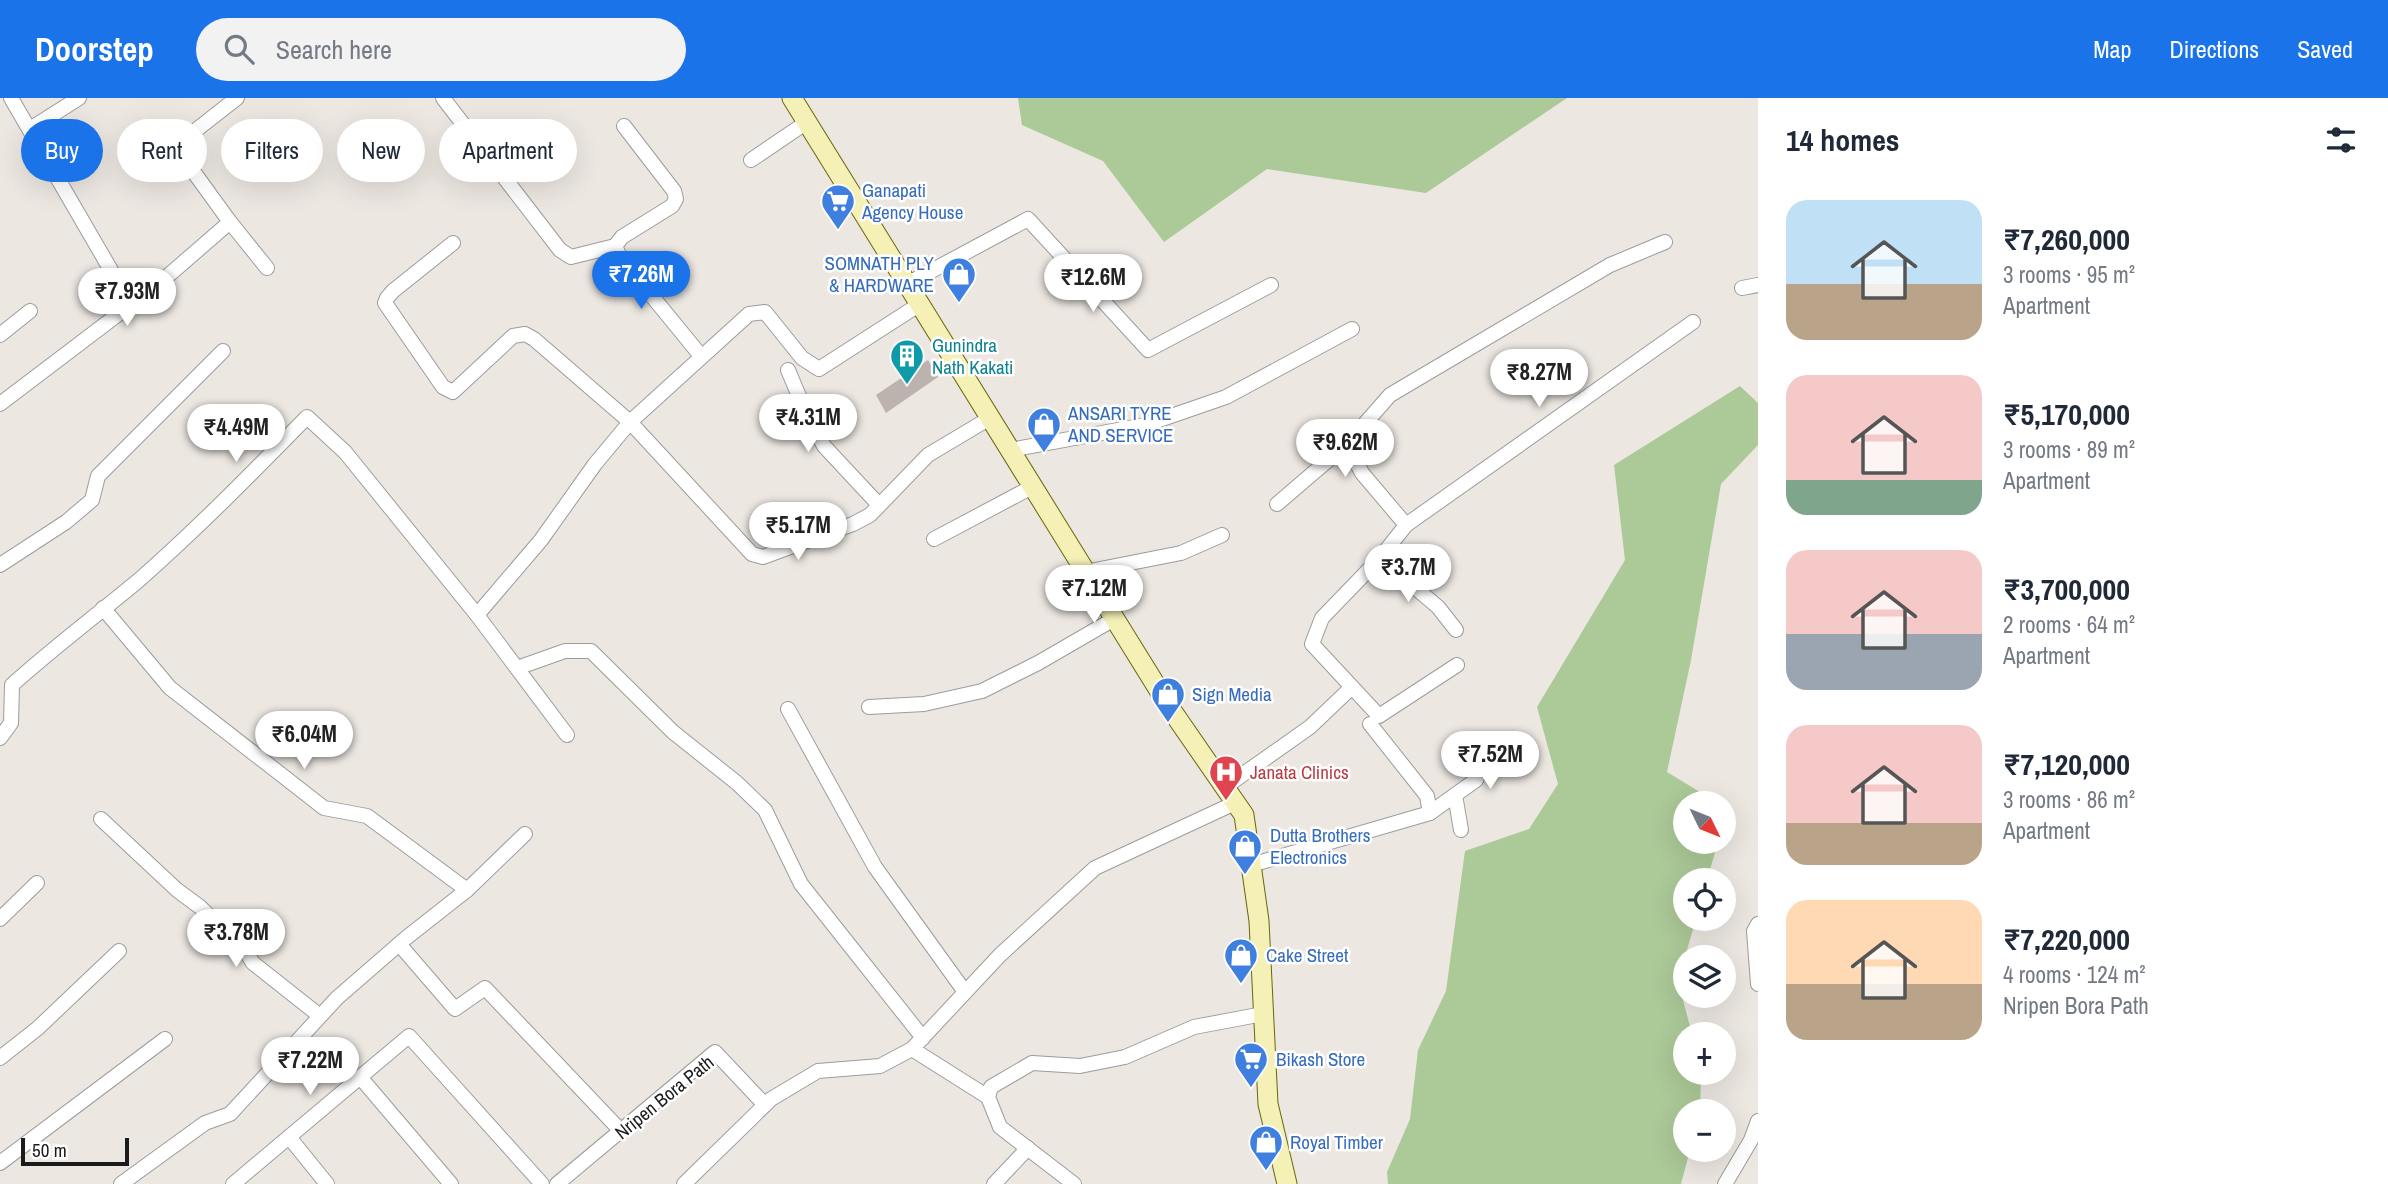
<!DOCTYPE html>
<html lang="en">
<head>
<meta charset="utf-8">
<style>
	body { margin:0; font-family:"Archivo Narrow",sans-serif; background:#f2f2f3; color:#1f2937; height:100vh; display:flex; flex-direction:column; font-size:26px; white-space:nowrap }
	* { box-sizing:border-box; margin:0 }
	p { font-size:23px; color:#747a83 }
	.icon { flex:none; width:38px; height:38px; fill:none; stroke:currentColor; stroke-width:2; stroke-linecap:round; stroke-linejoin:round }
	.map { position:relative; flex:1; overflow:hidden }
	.panel { display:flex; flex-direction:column; background:#fff; width:630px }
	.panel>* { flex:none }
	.banner { position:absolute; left:21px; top:21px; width:665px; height:63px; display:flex; gap:14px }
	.needle { width:46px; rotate:133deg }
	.tools { position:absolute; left:1673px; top:693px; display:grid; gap:14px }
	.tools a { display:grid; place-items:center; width:63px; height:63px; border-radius:50%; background:#fff; box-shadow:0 7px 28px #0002; font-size:35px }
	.scale { position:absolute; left:21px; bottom:18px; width:108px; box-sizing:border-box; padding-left:7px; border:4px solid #1b1b1b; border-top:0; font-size:19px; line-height:24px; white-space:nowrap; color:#1b1b1b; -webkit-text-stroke:5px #fff; paint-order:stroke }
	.price { position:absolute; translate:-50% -60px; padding:0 16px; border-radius:24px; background:#fff; color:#222; font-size:23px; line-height:46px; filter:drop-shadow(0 2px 4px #0008) }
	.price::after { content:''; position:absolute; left:50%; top:42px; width:21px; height:16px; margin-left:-10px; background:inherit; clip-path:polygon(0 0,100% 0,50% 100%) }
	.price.selected { background:#1a73e8; color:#fff }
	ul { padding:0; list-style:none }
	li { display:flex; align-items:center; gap:21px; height:175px; padding:0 28px }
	li span { display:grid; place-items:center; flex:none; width:196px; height:140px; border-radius:21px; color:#555 }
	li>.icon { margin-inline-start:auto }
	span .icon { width:84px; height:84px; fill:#fffc; stroke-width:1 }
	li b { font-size:30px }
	h2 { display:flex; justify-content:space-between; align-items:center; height:84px; padding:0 28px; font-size:30px }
	.pill { padding:0 24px; border-radius:32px; background:#fff; box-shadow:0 7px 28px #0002; font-size:24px; line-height:63px }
	.pill.selected { background:#1a73e8; color:#fff }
	header { display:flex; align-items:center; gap:42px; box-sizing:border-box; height:98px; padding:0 35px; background:#1a73e8; color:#fff }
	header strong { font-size:33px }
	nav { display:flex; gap:38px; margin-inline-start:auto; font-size:24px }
	.search { width:490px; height:63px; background:#f2f2f3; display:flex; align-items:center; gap:18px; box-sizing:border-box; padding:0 24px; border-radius:38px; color:#747a83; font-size:26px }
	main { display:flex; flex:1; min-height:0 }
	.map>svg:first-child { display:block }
</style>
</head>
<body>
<header>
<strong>Doorstep</strong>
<div class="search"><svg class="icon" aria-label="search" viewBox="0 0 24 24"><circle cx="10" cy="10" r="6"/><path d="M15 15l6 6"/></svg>Search here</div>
<nav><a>Map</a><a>Directions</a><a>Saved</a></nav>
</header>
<main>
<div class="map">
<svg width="1758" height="1086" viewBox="0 0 1758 1086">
	<rect width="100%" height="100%" fill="#ece7e1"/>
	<g fill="#acc998">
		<polygon points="1018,0 1567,0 1426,95 1267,71 1164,144 1103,63 1022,27"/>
		<polygon points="1740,288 1758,305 1758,347 1721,386 1691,562 1667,674 1718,705 1685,705 1685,744 1718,744 1707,782 1685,782 1685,821 1696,821 1678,883 1692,936 1685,936 1685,975 1701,975 1700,1013 1685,1013 1685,1052 1690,1052 1681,1086 1388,1086 1387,1074 1410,1021 1418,952 1446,893 1465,753 1529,731 1558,686 1537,609 1625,462 1614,367"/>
	</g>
	<polygon fill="#bcb2ae" points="928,262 938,279 886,315 876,297"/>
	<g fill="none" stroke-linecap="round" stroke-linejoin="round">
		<g stroke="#9c9c9c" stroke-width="16">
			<g id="street">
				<polyline points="11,0 130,205"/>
				<polyline points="237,0 182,43 177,51 230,124 267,170"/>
				<polyline points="443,0 560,152 571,159 615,148 622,139 672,108 676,101 674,93 624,28"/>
				<polyline points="30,31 79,0"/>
				<polyline points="751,62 807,24"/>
				<polyline points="453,145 393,193 387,200 385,205 443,289 453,294 513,238 525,236 534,241 630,324 752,456 763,459 853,426 870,417 928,357 990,320"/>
				<polyline points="615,148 620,159 701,258"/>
				<polyline points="907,186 1028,121 1148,252 1271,187"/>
				<polyline points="1742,190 1758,187"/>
				<polyline points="0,237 30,213"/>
				<polyline points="788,272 804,310 824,348 879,407"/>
				<polyline points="0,306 162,183 230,124"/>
				<polyline points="1010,352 1145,327 1226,299 1352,231"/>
				<polyline points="1277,406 1347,346"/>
				<polyline points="1406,427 1693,224"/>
				<polyline points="934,441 1032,389"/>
				<polyline points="1380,460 1438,509 1456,532"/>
				<polyline points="0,467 66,424 92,402 98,378 223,253"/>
				<polyline points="1085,474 1181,455 1222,437"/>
				<polyline points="103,510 170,590 324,710 367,718 467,792 525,736"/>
				<polyline points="1457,567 1379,618 1312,546 1322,520 1380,460 1406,427 1362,375 1347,346 1390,297 1610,167 1665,144"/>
				<polyline points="517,570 565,553 591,553 673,634 737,685 765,712 801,786 923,940"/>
				<polyline points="869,609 924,606 982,593 1038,565 1114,521"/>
				<polyline points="788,611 875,769 965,894"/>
				<polyline points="567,637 477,517 541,442 595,366 630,324 749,216 765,214 802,260 819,271 920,206"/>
				<path d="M0 640 11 625 12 587C53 550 97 517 139 482 198 430 252 375 307 319L345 354 477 517"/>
				<polyline points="1225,689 1310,629 1352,589"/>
				<polyline points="1455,697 1476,682 1487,658"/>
				<polyline points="1430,715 1455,697 1461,732"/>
				<polyline points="101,721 177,792 200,809 245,852 253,865 320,918"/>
				<polyline points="1251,767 1430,715 1427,698 1370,626"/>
				<polyline points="0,821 37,785"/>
				<polyline points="1758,826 1754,833 1758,886"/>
				<polyline points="399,846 455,911 485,890 621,1033"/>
				<polyline points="912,951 988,999"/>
				<polyline points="0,960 38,930 119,853"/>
				<polyline points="360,979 451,1086"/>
				<polyline points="289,1039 327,1086"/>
				<polyline points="0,1065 165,941"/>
				<polyline points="121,1086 205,1025 230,1016 337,900 406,840 467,792"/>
				<polyline points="233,1086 409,938 542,1086"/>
				<polyline points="557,1086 715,954 765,1007"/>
				<polyline points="684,1086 771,1001 818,973 880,968 912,951 1000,857 1095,770 1235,705"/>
				<polyline points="994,1086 1028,1050"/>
				<polyline points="1074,1086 1000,1029 988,999 991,989 1032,965 1080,968 1125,959 1194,929 1263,916"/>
				<polyline points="1725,1086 1751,1042 1758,1023"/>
			</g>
		</g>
		<g stroke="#68670b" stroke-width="21">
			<polyline id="secondary" points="792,0 1170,610 1244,717 1259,823 1268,1006 1287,1086"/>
		</g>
		<use href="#street" stroke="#fff" stroke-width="14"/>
		<use href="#secondary" stroke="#f4f0b6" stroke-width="19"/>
	</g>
	<defs>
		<g id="supermarket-pin" transform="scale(1.75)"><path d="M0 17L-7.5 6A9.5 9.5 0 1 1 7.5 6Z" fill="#3f7fe0" stroke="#fff"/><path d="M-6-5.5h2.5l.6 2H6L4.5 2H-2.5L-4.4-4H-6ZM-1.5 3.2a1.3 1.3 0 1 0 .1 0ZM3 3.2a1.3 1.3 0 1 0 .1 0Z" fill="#fff"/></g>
		<g id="shop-pin" transform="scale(1.75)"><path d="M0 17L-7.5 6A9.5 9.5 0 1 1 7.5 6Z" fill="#3f7fe0" stroke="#fff"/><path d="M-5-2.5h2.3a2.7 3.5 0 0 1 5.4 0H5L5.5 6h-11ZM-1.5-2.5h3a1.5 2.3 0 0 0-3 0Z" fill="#fff"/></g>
		<g id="building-pin" transform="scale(1.75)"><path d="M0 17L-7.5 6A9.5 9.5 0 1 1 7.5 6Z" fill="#0f9aa8" stroke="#fff"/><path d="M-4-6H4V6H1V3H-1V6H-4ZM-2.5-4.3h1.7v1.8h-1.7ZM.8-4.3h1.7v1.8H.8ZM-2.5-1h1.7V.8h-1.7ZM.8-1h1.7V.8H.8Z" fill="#fff"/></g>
		<g id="hospital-pin" transform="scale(1.75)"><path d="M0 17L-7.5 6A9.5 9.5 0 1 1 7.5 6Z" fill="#e0444e" stroke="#fff"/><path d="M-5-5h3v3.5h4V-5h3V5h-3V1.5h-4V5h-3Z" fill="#fff"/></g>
	</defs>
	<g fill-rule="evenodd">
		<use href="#supermarket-pin" x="838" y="103"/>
		<use href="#shop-pin" x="959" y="176"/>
		<use href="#building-pin" x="907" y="258"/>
		<use href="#shop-pin" x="1044" y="326"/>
		<use href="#shop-pin" x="1168" y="596"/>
		<use href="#hospital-pin" x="1226" y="674"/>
		<use href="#shop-pin" x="1245" y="748"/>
		<use href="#shop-pin" x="1241" y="857"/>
		<use href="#supermarket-pin" x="1251" y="961"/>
		<use href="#shop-pin" x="1266" y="1044"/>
	</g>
	<g text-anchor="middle" stroke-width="5" stroke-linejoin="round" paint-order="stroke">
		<g font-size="19" fill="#366cbe" stroke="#fff" text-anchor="start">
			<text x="862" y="99">Ganapati<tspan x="862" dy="22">Agency House</tspan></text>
			<text x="934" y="172" text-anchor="end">SOMNATH PLY<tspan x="934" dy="22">&amp; HARDWARE</tspan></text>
			<text x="1068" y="322">ANSARI TYRE<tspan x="1068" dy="22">AND SERVICE</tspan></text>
			<text x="1192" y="603">Sign Media</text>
			<text x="1270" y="744">Dutta Brothers<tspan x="1270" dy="22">Electronics</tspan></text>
			<text x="1266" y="864">Cake Street</text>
			<text x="1276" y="968">Bikash Store</text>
			<text x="1290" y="1051">Royal Timber</text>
		</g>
		<g font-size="19" fill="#0d838f" stroke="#fff" text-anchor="start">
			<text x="932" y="254">Gunindra<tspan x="932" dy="22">Nath Kakati</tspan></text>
		</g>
		<g font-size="19" fill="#be3a42" stroke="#fff" text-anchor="start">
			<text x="1250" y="681">Janata Clinics</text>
		</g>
		<g font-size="19" fill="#1b1b1b" stroke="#fff">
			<text transform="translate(664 999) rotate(-39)" y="7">Nripen Bora Path</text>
		</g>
	</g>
</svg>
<div class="tools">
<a><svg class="needle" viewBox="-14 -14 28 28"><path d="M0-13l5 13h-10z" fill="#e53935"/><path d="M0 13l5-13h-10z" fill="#747a83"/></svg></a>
<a><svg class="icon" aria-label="locate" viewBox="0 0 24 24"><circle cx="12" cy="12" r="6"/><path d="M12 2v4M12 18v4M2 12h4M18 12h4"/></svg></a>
<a><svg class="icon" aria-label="layers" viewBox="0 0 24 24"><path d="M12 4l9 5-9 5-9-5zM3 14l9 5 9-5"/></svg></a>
<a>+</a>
<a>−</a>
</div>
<div class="scale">50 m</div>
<b class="price selected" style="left:641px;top:213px">₹7.26M</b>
<b class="price" style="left:1093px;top:216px">₹12.6M</b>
<b class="price" style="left:127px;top:230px">₹7.93M</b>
<b class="price" style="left:1539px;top:311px">₹8.27M</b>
<b class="price" style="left:808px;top:356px">₹4.31M</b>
<b class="price" style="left:236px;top:366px">₹4.49M</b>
<b class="price" style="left:1345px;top:381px">₹9.62M</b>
<b class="price" style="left:798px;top:464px">₹5.17M</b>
<b class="price" style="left:1408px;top:506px">₹3.7M</b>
<b class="price" style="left:1094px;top:527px">₹7.12M</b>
<b class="price" style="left:304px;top:673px">₹6.04M</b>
<b class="price" style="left:1490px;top:693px">₹7.52M</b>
<b class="price" style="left:236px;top:871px">₹3.78M</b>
<b class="price" style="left:310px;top:999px">₹7.22M</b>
<div class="banner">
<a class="pill selected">Buy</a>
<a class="pill">Rent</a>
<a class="pill">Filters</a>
<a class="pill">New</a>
<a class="pill">Apartment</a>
</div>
</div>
<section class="panel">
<h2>14 homes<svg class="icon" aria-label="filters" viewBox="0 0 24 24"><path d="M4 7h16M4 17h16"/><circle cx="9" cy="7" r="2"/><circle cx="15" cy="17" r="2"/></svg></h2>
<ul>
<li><span style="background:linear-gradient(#bfe0f5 60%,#b9a48a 0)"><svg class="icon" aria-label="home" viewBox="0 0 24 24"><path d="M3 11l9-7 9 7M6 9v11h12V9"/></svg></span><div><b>₹7,260,000</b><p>3 rooms · 95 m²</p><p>Apartment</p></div></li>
<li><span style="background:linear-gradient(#f6c9c9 75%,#7fa58c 0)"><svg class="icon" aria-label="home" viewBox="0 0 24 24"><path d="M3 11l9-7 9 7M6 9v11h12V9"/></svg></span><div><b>₹5,170,000</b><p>3 rooms · 89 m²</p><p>Apartment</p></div></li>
<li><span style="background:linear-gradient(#f6c9c9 60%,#9aa5b1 0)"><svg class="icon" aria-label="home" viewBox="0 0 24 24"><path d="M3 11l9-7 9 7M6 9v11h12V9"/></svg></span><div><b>₹3,700,000</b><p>2 rooms · 64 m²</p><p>Apartment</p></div></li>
<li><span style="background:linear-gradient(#f6c9c9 70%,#b9a48a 0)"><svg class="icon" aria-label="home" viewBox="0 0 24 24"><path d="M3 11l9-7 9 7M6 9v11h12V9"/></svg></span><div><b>₹7,120,000</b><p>3 rooms · 86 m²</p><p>Apartment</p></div></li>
<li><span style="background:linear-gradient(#ffd9b3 60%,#b9a48a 0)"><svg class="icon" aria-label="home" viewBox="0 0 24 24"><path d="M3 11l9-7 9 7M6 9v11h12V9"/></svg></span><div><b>₹7,220,000</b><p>4 rooms · 124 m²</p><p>Nripen Bora Path</p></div></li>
</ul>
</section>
</main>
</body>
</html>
